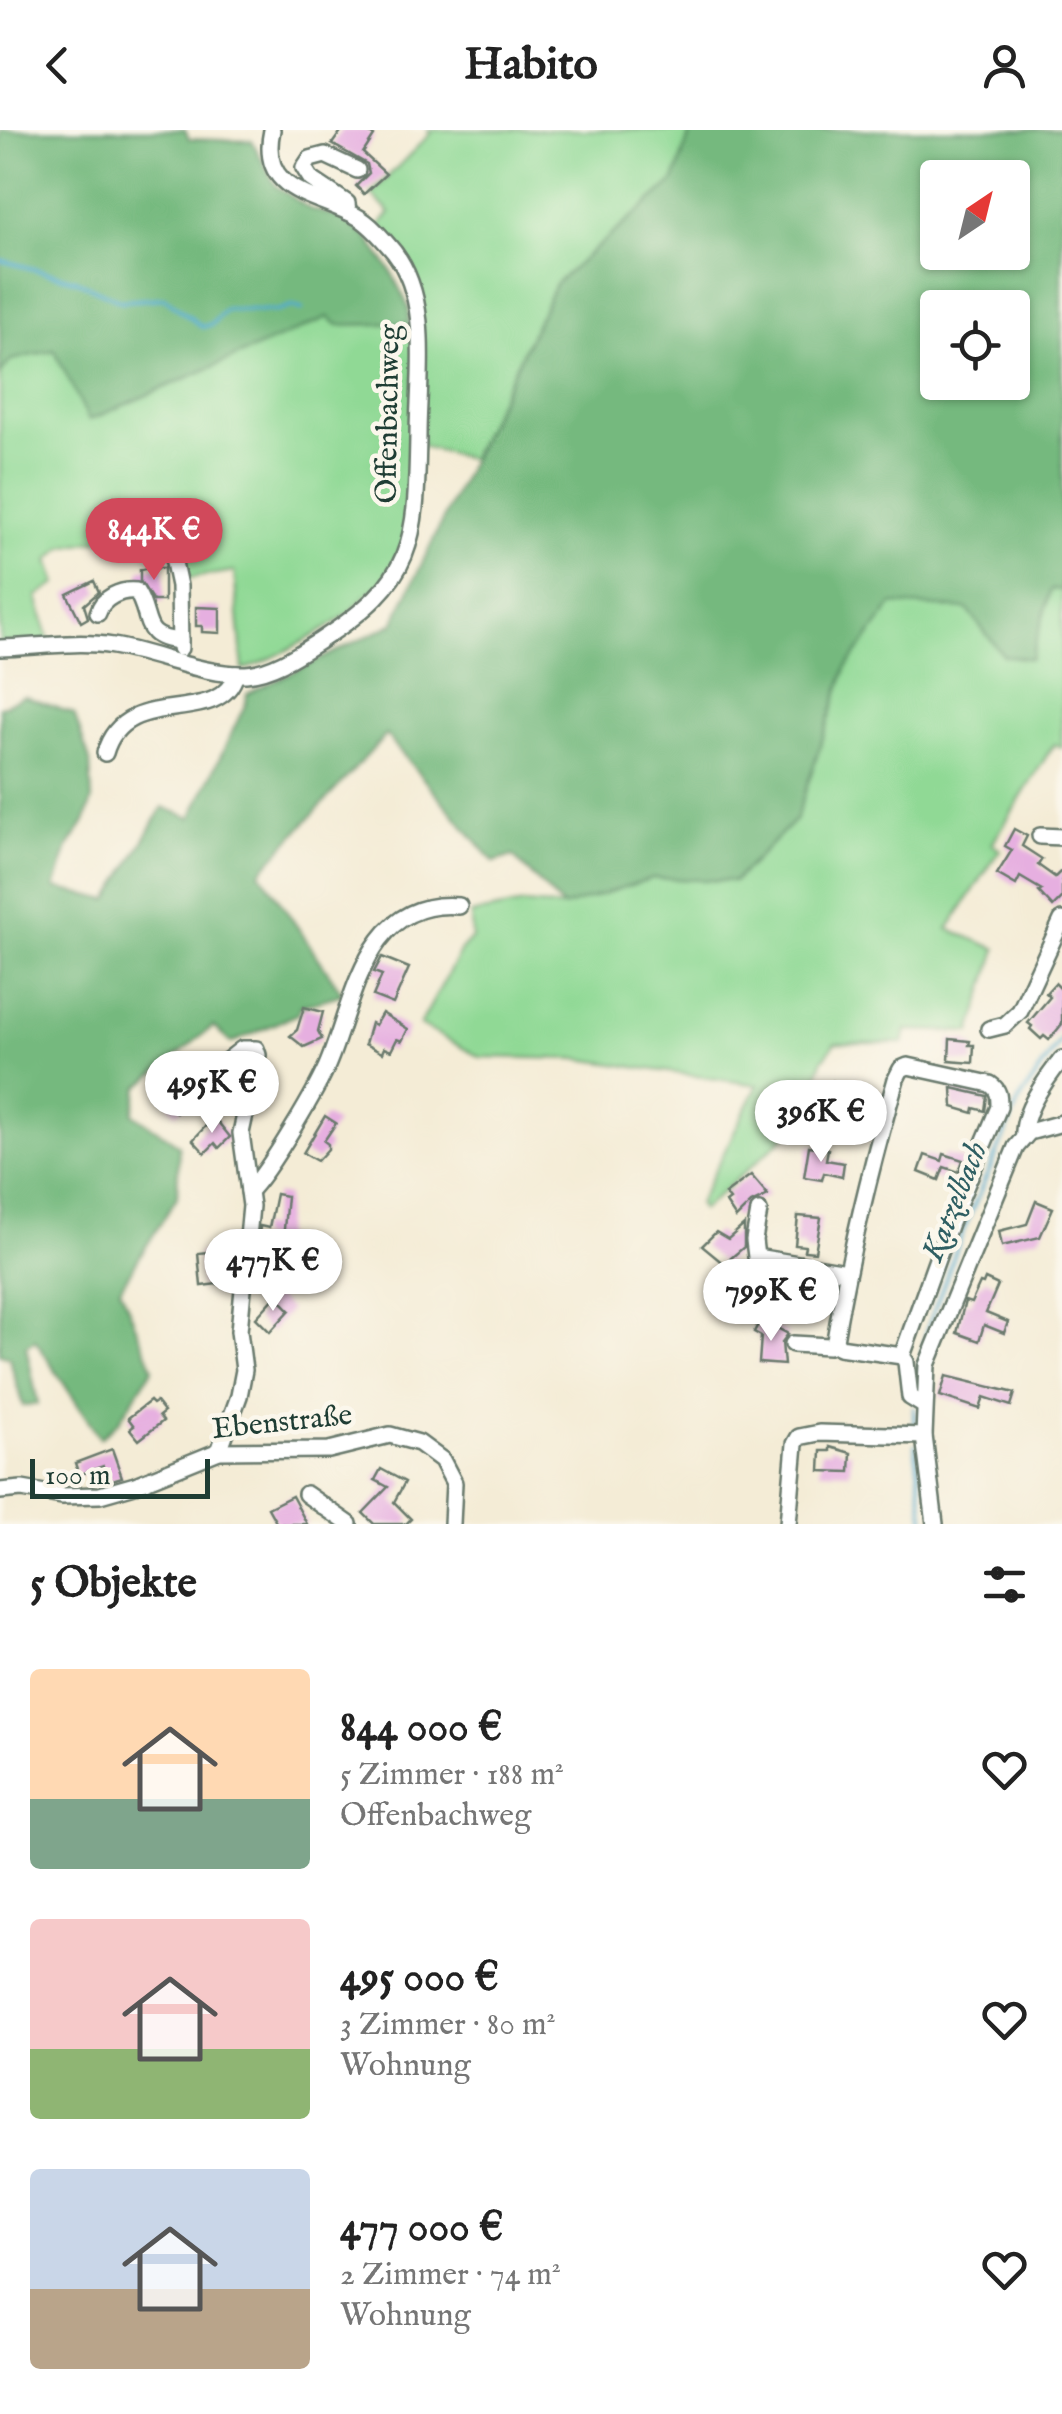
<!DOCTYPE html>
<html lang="de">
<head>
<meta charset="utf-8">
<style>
	body { margin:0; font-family:"IM FELL English",serif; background:#f6f6f6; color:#222; height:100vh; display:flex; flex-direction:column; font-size:38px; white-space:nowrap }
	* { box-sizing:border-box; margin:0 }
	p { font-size:32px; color:#767676 }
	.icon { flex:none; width:55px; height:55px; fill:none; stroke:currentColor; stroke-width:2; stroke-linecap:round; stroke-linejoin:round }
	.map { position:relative; height:1394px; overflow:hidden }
	.panel { display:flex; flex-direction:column; background:#fff; flex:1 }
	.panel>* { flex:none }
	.needle { width:65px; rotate:35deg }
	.controls { position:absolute; left:920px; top:30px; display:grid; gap:20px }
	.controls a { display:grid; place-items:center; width:110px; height:110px; border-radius:10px; background:#fff; box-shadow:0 2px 8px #0004; font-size:50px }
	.scale { position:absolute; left:30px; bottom:25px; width:180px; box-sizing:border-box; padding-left:10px; border:5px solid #1f3d34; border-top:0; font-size:28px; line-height:35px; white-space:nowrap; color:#1f3d34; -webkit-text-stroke:8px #fbf7ec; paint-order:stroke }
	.price { position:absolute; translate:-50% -85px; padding:0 22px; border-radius:35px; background:#fff; color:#222; font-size:32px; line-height:65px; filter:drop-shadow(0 2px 5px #0008) }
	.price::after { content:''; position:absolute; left:50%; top:60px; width:30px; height:22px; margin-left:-15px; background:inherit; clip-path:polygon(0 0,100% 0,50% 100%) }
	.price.on { background:#d1495b; color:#fff }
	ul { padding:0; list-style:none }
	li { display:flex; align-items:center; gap:30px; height:250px; padding:0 30px }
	li span { display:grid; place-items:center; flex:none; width:280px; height:200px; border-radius:10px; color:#555 }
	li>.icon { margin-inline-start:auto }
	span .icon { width:120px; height:120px; fill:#fffc; stroke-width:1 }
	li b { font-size:42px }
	h2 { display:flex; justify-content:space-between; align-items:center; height:120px; padding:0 30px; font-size:42px }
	header { display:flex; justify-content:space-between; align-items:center; height:130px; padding:0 30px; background:#fff; font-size:45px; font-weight:800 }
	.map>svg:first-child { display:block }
</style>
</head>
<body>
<header><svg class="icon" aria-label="back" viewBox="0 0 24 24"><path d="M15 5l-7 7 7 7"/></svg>Habito<svg class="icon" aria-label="person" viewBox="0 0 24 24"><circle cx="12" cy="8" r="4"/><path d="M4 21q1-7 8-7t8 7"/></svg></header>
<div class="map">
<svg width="1062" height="1394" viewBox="0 0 1062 1394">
	<rect width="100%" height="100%" fill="#fbf7ec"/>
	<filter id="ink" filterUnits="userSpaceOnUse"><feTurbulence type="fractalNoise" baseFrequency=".01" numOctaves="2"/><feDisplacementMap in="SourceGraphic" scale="20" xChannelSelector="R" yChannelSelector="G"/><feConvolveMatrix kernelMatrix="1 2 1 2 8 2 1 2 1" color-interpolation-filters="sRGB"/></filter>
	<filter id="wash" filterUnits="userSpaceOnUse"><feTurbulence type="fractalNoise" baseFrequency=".0048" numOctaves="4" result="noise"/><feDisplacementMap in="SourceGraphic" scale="40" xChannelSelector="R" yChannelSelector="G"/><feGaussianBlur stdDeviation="2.25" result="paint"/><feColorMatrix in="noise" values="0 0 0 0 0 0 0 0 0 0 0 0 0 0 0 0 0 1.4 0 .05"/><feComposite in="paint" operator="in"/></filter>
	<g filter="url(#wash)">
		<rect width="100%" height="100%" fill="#f4ecd6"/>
		<g fill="#90d995" stroke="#588b64" stroke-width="2.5">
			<polygon points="428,0 691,0 674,51 556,153 470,329 422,316 416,148 402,121 379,96 390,83 371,64 431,3"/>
			<path d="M328 187 338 195 409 193 416 195 407 407 382 455C368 461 362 471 351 481 332 498 267 532 243 540L234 441 184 449 181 426 171 412 116 419 114 407 63 417 49 430 57 454 37 466 49 512 0 513V244L11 230 54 220 90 290Z"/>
			<polygon points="1051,459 1062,460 1062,618 1054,614 992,714 1000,720 948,799 997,819 971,902 906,900 903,913 835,913 822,931 808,986 702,1080 698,1074 758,955 580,929 480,927 420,895 461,820 472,808 471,784 524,774 563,777 652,748 735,751 796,689 846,538 893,473 967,478 1003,525"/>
		</g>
		<g fill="#74b97e" stroke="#4a7b59" stroke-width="2.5" fill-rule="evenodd">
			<polygon points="0,0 185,0 189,9 252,11 276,56 310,79 343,88 367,107 391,141 409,178 409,193 338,195 328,187 89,290 54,220 11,230 0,244"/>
			<path d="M691 0H1062V460L1051 459 1031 529 1003 525 967 479 893 474 846 538 796 689 734 751 652 748 563 777 513 726 494 732 386 605 260 742 343 864 301 876 298 884 231 913 213 896 139 957 133 984 179 1015 177 1067 120 1158 153 1238 119 1291 100 1308 35 1210 26 1216 38 1274 23 1276 9 1227 0 1224V577L24 566 74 584 90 631 92 669 86 690 68 717 55 758 109 770 163 677 191 688 246 573 247 564 393 494 556 153 674 51ZM938 48H1012V122H938ZM938 178H1012V252H938Z"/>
		</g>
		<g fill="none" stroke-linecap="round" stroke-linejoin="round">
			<g stroke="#50abce" stroke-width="4">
				<polyline points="0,130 75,150 121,171 165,168 202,197 212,194 226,179 277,181 292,176 302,179"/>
				<polyline points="916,1256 927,1200 963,1101 1019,971 1062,908"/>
				<polyline points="914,1299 914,1278"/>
				<polyline points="915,1315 925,1394"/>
			</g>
		</g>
		<g id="blocks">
			<g fill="#e6afe0">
				<polygon points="342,0 366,0 374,6 363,23 386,44 364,64 356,56 369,43 367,34 332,14"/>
				<polygon points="148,438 164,438 164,471 153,471 140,451 140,440"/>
				<polygon points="94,451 99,462 84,475 88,488 81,492 67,464"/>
				<polygon points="196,477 220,478 220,503 202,502 202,496 196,496"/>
				<polygon points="1014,699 1027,706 1022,716 1042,729 1038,735 1055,747 1062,740 1062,768 1053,777 1039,762 1042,760 1020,747 1016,755 997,744 1012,720 1005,716"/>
				<polygon points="382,827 409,838 393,874 373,866 382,845 374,842"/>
				<polygon points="1055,853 1062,860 1062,894 1049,910 1044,906 1041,909 1030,899 1032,896 1028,893 1050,867 1046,863"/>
				<polygon points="304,877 323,882 318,901 322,909 304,917 290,906 297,900"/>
				<polygon points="382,883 408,899 402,911 397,909 391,921 384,918 382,923 365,914 371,893 375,895"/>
				<polygon points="950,909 970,911 969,915 974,915 973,933 949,931"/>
				<polygon points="204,945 214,952 212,955 218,962 203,976 196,967 176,983 169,975"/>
				<polygon points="833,951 853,956 847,978 836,981 827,973"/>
				<polygon points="952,958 987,966 985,981 974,978 973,983 953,977"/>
				<polygon points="325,986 336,993 324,1011 328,1014 328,1019 317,1031 303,1023"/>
				<polygon points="214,987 230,1007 219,1018 215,1013 205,1023 193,1010"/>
				<polygon points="809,1016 828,1019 826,1030 844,1033 842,1047 824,1043 822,1050 804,1047"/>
				<polygon points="944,1024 963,1030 959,1042 944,1037 939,1050 919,1042 925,1025 942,1031"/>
				<polygon points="751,1045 768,1065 751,1073 736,1088 726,1073 730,1070 725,1064"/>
				<polygon points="276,1064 287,1066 283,1110 259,1107 260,1096 269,1098"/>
				<polygon points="1036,1071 1053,1078 1040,1107 1002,1116 999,1101 1027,1094"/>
				<polygon points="798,1086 821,1088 815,1122 804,1121 805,1116 795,1115"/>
				<polygon points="744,1095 744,1117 724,1134 702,1116 716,1102 728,1109"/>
				<polygon points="218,1121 218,1125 222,1124 224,1144 218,1145 218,1154 201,1156 198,1123"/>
				<polygon points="985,1149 998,1155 986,1183 1008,1192 1004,1203 984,1195 979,1211 957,1203 965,1171 971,1173 980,1153 983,1154"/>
				<polygon points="276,1166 290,1180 270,1202 256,1188"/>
				<polygon points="761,1189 788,1204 782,1212 784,1235 759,1233 761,1206 754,1202"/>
				<polygon points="946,1246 1015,1263 1011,1276 984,1267 980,1279 940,1266"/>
				<polygon points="150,1271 153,1274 156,1272 164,1282 159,1286 163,1291 139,1310 130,1299 134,1296 128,1288"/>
				<polygon points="830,1317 851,1323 850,1342 820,1341 821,1321 830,1321"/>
				<polygon points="112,1319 122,1347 109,1351 103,1336 79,1345 75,1333"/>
				<polygon points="381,1339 405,1352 394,1372 411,1389 406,1394 374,1394 363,1383 388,1357 375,1350"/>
				<polygon points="292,1366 307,1394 277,1394 268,1378"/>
			</g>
		</g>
	</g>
	<g filter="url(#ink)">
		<use href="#blocks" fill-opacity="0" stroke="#6a7a6d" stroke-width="2.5"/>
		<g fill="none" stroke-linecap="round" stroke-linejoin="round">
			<g stroke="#6a7a6d" stroke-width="20">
				<g id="minor">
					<polyline points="348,82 347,73 311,49 304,38 310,29 325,25 357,40"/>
					<polyline points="172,423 179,456 180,518"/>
					<path d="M98 483C102 468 121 459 136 461 153 487 139 508 180 511"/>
					<path d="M0 518C36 517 78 510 113 516 155 523 205 546 246 544 273 542 299 524 321 510 416 449 416 412 418 306 418 248 432 171 394 122 384 110 370 93 356 86 317 64 258 64 272 0"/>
					<path d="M105 623C125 552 219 601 236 544"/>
					<polyline points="1040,706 1062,707"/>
					<polyline points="989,899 1005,895 1020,881 1062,790"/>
					<polyline points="214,941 242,919 256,919 258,925 241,1003 251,1076 239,1201 244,1240 239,1266 219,1321"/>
					<path d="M1024 1007C1022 981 1046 949 1062 929"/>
					<path d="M249 1061C268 1043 319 957 329 931 355 867 366 768 459 776"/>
					<polyline points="759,1081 754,1110 756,1127 847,1142"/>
					<polyline points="793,1214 829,1216 835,1214"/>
					<path d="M902 1226 839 1217 835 1210C850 1121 871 1036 896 949L901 939 908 936 990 954C999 960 999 966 999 977L950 1093 902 1226 906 1232 910 1267 923 1275"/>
					<polyline points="0,1361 22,1359 62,1366 100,1365 135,1355 219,1321 329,1320 390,1305 419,1313 442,1330 454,1353 452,1394"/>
					<polyline points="306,1364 349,1394"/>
					<polyline points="788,1394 795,1314 799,1307 819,1303 924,1306"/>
					<polyline points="935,1394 924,1306 927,1235 1016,1017 1029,1002 1062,993"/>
				</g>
			</g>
			<use href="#minor" stroke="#fff" stroke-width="15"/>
		</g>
	</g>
	<g text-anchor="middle" stroke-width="9" stroke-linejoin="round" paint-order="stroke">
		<g font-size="30" fill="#1f3d34" stroke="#fbf7ec">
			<text transform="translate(387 284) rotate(-89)" y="10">Offenbachweg</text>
			<text transform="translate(282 1291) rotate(-6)" y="10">Ebenstraße</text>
		</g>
		<g font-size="32" font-style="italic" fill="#2e5e62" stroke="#fbf7ec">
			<text transform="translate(953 1071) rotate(-68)" y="11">Katzelbach</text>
		</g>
	</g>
</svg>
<div class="controls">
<a><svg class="needle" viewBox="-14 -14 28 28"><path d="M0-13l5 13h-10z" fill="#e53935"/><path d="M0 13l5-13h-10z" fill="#767676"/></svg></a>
<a><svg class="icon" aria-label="locate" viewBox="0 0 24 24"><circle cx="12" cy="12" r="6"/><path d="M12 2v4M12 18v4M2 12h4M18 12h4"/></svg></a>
</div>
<div class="scale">100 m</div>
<b class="price on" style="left:154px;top:453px">844K €</b>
<b class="price" style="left:212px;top:1006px">495K €</b>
<b class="price" style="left:821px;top:1035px">396K €</b>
<b class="price" style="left:273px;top:1184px">477K €</b>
<b class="price" style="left:771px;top:1214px">799K €</b>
</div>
<section class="panel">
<h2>5 Objekte<svg class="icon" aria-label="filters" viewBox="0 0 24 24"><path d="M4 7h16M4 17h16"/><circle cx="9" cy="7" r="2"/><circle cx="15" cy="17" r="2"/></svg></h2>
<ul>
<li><span style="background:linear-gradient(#ffd9b3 65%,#7fa58c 0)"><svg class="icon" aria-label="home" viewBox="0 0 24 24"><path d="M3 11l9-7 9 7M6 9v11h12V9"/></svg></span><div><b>844 000 €</b><p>5 Zimmer · 188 m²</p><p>Offenbachweg</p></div><svg class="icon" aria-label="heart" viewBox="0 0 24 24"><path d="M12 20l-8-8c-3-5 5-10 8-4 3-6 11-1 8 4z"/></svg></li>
<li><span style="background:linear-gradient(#f6c9c9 65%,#8fb573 0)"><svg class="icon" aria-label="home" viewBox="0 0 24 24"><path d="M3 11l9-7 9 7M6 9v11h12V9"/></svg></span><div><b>495 000 €</b><p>3 Zimmer · 80 m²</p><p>Wohnung</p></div><svg class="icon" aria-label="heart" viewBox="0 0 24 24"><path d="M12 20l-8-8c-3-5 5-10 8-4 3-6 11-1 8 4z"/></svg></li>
<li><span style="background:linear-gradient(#c9d6e8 60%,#b9a48a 0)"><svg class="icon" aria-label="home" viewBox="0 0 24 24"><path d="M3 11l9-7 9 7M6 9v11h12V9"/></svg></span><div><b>477 000 €</b><p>2 Zimmer · 74 m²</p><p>Wohnung</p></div><svg class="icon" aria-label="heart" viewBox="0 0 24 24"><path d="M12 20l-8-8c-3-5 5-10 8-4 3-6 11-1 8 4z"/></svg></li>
</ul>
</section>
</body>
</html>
